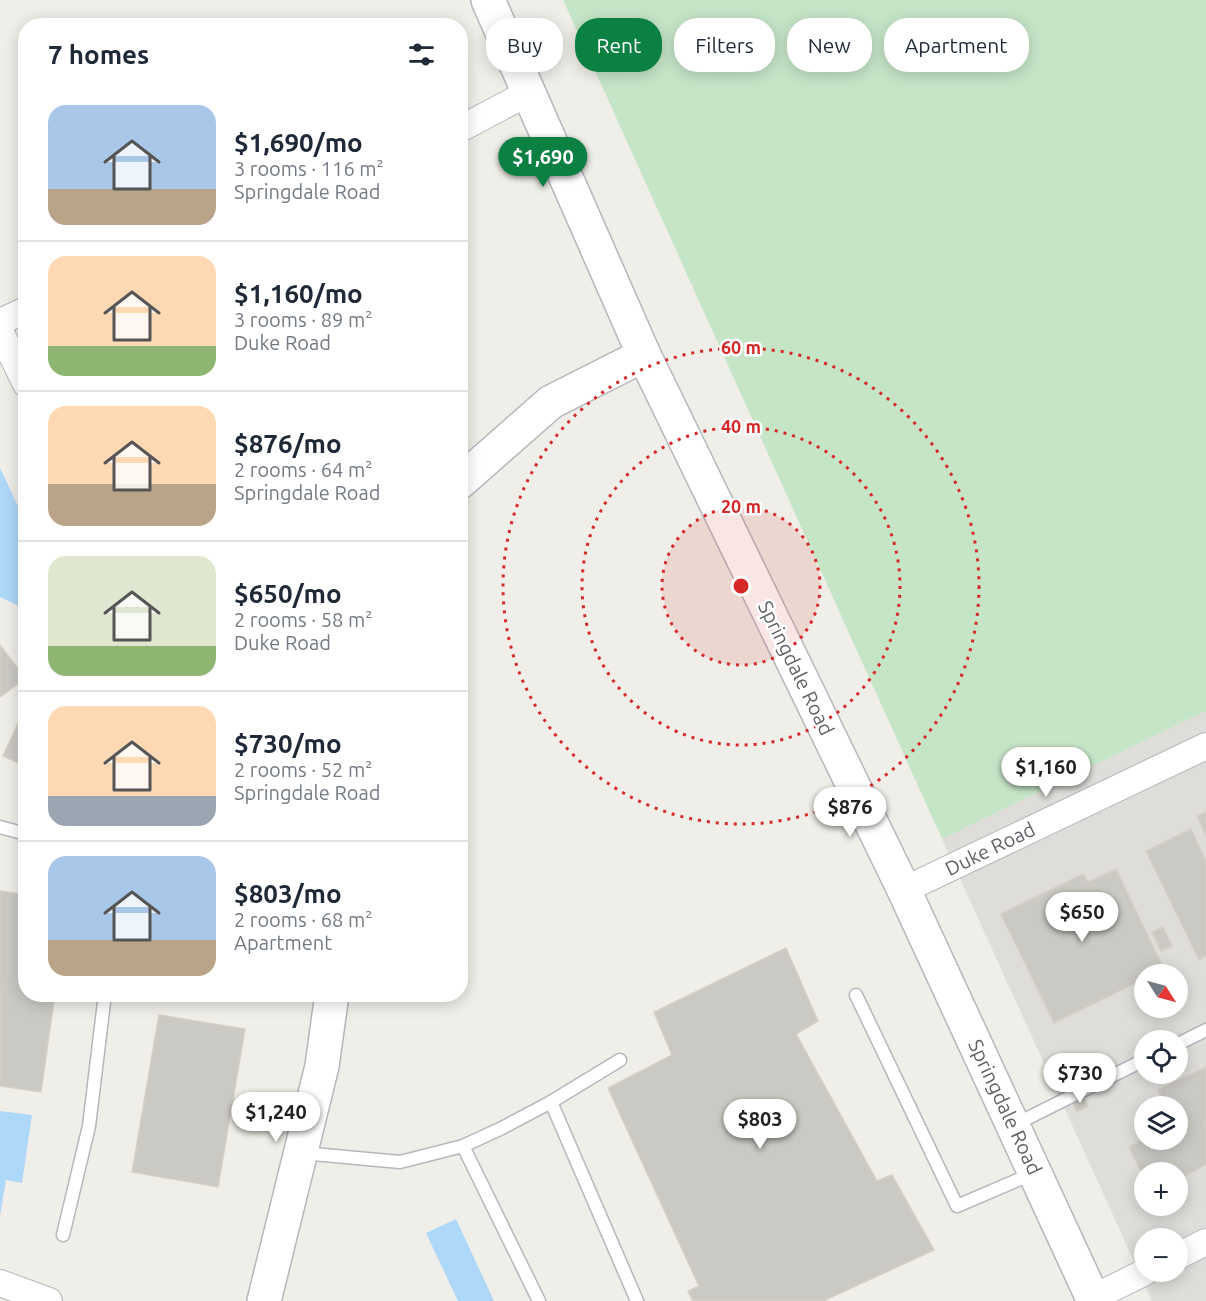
<!DOCTYPE html>
<html lang="en">
<head>
<meta charset="utf-8">
<style>
	body { margin:0; font-family:Ubuntu,sans-serif; background:#f2f2f3; color:#1f2937; height:100vh; display:flex; flex-direction:column; font-size:22px; white-space:nowrap }
	* { box-sizing:border-box; margin:0 }
	p { font-size:20px; color:#747a83 }
	.icon { flex:none; width:33px; height:33px; fill:none; stroke:currentColor; stroke-width:2; stroke-linecap:round; stroke-linejoin:round }
	.map { position:relative; flex:1; overflow:hidden }
	.panel { position:absolute; left:18px; top:18px; width:450px; height:984px; display:flex; flex-direction:column; background:#fff; border-radius:24px; box-shadow:0 3px 15px #0003 }
	.panel>* { flex:none }
	.guide { position:absolute; left:486px; top:18px; width:570px; height:54px; display:flex; gap:12px }
	.needle { width:39px; rotate:126deg }
	.controls { position:absolute; left:1134px; top:964px; display:grid; gap:12px }
	.controls a { display:grid; place-items:center; width:54px; height:54px; border-radius:50%; background:#fff; box-shadow:0 3px 15px #0003; font-size:30px }
	.price { position:absolute; translate:-50% -51px; padding:0 14px; border-radius:21px; background:#fff; color:#222; font-size:20px; line-height:39px; filter:drop-shadow(0 2px 3px #0008) }
	.price::after { content:''; position:absolute; left:50%; top:36px; width:18px; height:14px; margin-left:-9px; background:inherit; clip-path:polygon(0 0,100% 0,50% 100%) }
	.price.current { background:#0b8043; color:#fff }
	ul { padding:0; list-style:none }
	li { display:flex; align-items:center; gap:18px; height:150px; padding:0 30px }
	li+li { border-top:2px solid #e0e1e3 }
	li span { display:grid; place-items:center; flex:none; width:168px; height:120px; border-radius:18px; color:#555 }
	li>.icon { margin-inline-start:auto }
	span .icon { width:72px; height:72px; fill:#fffc; stroke-width:1 }
	li b { font-size:26px }
	h2 { display:flex; justify-content:space-between; align-items:center; height:72px; padding:0 30px; font-size:26px }
	.pill { padding:0 21px; border-radius:24px; background:#fff; box-shadow:0 3px 15px #0003; font-size:21px; line-height:54px }
	.pill.current { background:#0b8043; color:#fff }
	.map>svg:first-child { display:block }
</style>
</head>
<body>
<div class="map">
<svg width="1206" height="1301" viewBox="0 0 1206 1301">
	<rect width="100%" height="100%" fill="#f0eee8"/>
	<path fill="#dfddda" fill-rule="evenodd" d="M1206 711V1301H1152L942 839ZM1144 975H1178V1008H1144ZM1144 1041H1178V1074H1144ZM1144 1107H1178V1140H1144ZM1144 1173H1178V1206H1144ZM1144 1239H1178V1272H1144Z"/>
	<polygon fill="#c6e5c7" points="563,0 1206,0 1206,711 942,839"/>
	<g fill="#aed8f9">
		<polygon points="0,468 25,521 25,609 0,597"/>
		<polygon points="0,1111 32,1115 22,1183 6,1180 0,1216"/>
		<polygon points="456,1219 494,1301 458,1301 426,1233"/>
	</g>
	<g fill="#cbc9c4" stroke="#d4d0c6" stroke-width="1.5">
		<polygon points="0,645 25,678 0,697"/>
		<polygon points="26,706 26,766 3,756"/>
		<polygon points="1206,812 1206,836 1197,816"/>
		<polygon points="1191,829 1206,861 1206,956 1199,960 1146,851"/>
		<polygon points="1116,869 1164,969 1152,975 1144,975 1144,979 1054,1023 1001,914 1083,874 1088,882"/>
		<polygon points="0,891 26,895 26,994 55,994 41,1092 0,1086"/>
		<polygon points="1163,927 1172,946 1161,951 1152,932"/>
		<polygon points="786,948 818,1021 796,1034 877,1181 892,1175 934,1250 823,1301 693,1301 688,1291 699,1286 608,1088 672,1055 654,1012"/>
		<polygon points="159,1015 245,1029 218,1187 132,1172"/>
		<polygon points="1206,1067 1206,1165 1178,1179 1178,1173 1144,1173 1144,1178 1129,1147 1144,1139 1178,1140 1178,1107 1166,1107 1158,1090"/>
		<polygon points="1083,1097 1088,1106 1077,1112 1072,1103"/>
	</g>
	<g fill="none" stroke-linecap="round" stroke-linejoin="round">
		<g stroke="#b4b7bb" stroke-width="15">
			<g id="lane">
				<polyline points="0,827 26,834"/>
				<polyline points="856,995 957,1206 1034,1173"/>
				<polyline points="1178,1044 1206,1030"/>
				<polyline points="551,1102 637,1301"/>
				<polyline points="1014,1125 1144,1060"/>
				<polyline points="463,1146 539,1301"/>
				<polyline points="302,1153 400,1162 463,1146 502,1128 551,1102 620,1060"/>
				<polyline points="63,1235 89,1126 105,994"/>
			</g>
		</g>
		<g stroke="#b4b7bb" stroke-width="28">
			<g id="street">
				<polyline points="460,129 528,93"/>
				<polyline points="0,322 26,310"/>
				<polyline points="0,331 26,384"/>
				<polyline points="904,890 1206,746"/>
				<polyline points="1178,1256 1206,1242"/>
				<polyline points="0,1283 49,1301"/>
				<polyline points="1093,1298 1145,1272"/>
			</g>
		</g>
		<g stroke="#b4b6bb" stroke-width="36">
			<g id="secondary">
				<polyline points="488,0 644,355 904,890 1094,1301"/>
				<polyline points="460,482 551,402 644,355"/>
				<polyline points="264,1301 322,1066 332,994"/>
			</g>
		</g>
		<use href="#lane" stroke="#fff" stroke-width="12"/>
		<use href="#street" stroke="#fff" stroke-width="26"/>
		<use href="#secondary" stroke="#fff" stroke-width="33"/>
	</g>
	<circle cx="741" cy="586" r="79" fill="#d62828" fill-opacity=".12"/>
	<g fill="none" stroke="#d62828" stroke-width="3" stroke-dasharray="3 6">
		<circle cx="741" cy="586" r="79"/>
		<circle cx="741" cy="586" r="159"/>
		<circle cx="741" cy="586" r="238"/>
	</g>
	<g text-anchor="middle" stroke-width="5" stroke-linejoin="round" paint-order="stroke">
		<g font-size="20" fill="#5f6266" stroke="#fff">
			<text transform="translate(796 668) rotate(64)" y="7">Springdale Road</text>
			<text transform="translate(990 849) rotate(-26)" y="7">Duke Road</text>
			<text transform="translate(1005 1107) rotate(65)" y="7">Springdale Road</text>
		</g>
	</g>
	<circle cx="741" cy="586" r="9" fill="#d62828" stroke="#fff" stroke-width="3"/>
	<g font-size="18" text-anchor="middle" font-weight="bold" fill="#d62828" stroke="#fff" stroke-width="5" stroke-linejoin="round" paint-order="stroke">
		<text x="741" y="354">60 m</text>
		<text x="741" y="433">40 m</text>
		<text x="741" y="513">20 m</text>
	</g>
</svg>
<div class="controls">
<a><svg class="needle" viewBox="-14 -14 28 28"><path d="M0-13l5 13h-10z" fill="#e53935"/><path d="M0 13l5-13h-10z" fill="#747a83"/></svg></a>
<a><svg class="icon" aria-label="locate" viewBox="0 0 24 24"><circle cx="12" cy="12" r="6"/><path d="M12 2v4M12 18v4M2 12h4M18 12h4"/></svg></a>
<a><svg class="icon" aria-label="layers" viewBox="0 0 24 24"><path d="M12 4l9 5-9 5-9-5zM3 14l9 5 9-5"/></svg></a>
<a>+</a>
<a>−</a>
</div>
<b class="price current" style="left:543px;top:188px">$1,690</b>
<b class="price" style="left:1046px;top:798px">$1,160</b>
<b class="price" style="left:850px;top:838px">$876</b>
<b class="price" style="left:1082px;top:943px">$650</b>
<b class="price" style="left:1080px;top:1104px">$730</b>
<b class="price" style="left:276px;top:1143px">$1,240</b>
<b class="price" style="left:760px;top:1150px">$803</b>
<div class="guide">
<a class="pill">Buy</a>
<a class="pill current">Rent</a>
<a class="pill">Filters</a>
<a class="pill">New</a>
<a class="pill">Apartment</a>
</div>
<section class="panel">
<h2>7 homes<svg class="icon" aria-label="filters" viewBox="0 0 24 24"><path d="M4 7h16M4 17h16"/><circle cx="9" cy="7" r="2"/><circle cx="15" cy="17" r="2"/></svg></h2>
<ul>
<li><span style="background:linear-gradient(#a9c7e8 70%,#b9a48a 0)"><svg class="icon" aria-label="home" viewBox="0 0 24 24"><path d="M3 11l9-7 9 7M6 9v11h12V9"/></svg></span><div><b>$1,690/mo</b><p>3 rooms · 116 m²</p><p>Springdale Road</p></div></li>
<li><span style="background:linear-gradient(#ffd9b3 75%,#8fb573 0)"><svg class="icon" aria-label="home" viewBox="0 0 24 24"><path d="M3 11l9-7 9 7M6 9v11h12V9"/></svg></span><div><b>$1,160/mo</b><p>3 rooms · 89 m²</p><p>Duke Road</p></div></li>
<li><span style="background:linear-gradient(#ffd9b3 65%,#b9a48a 0)"><svg class="icon" aria-label="home" viewBox="0 0 24 24"><path d="M3 11l9-7 9 7M6 9v11h12V9"/></svg></span><div><b>$876/mo</b><p>2 rooms · 64 m²</p><p>Springdale Road</p></div></li>
<li><span style="background:linear-gradient(#dfe7d0 75%,#8fb573 0)"><svg class="icon" aria-label="home" viewBox="0 0 24 24"><path d="M3 11l9-7 9 7M6 9v11h12V9"/></svg></span><div><b>$650/mo</b><p>2 rooms · 58 m²</p><p>Duke Road</p></div></li>
<li><span style="background:linear-gradient(#ffd9b3 75%,#9aa5b1 0)"><svg class="icon" aria-label="home" viewBox="0 0 24 24"><path d="M3 11l9-7 9 7M6 9v11h12V9"/></svg></span><div><b>$730/mo</b><p>2 rooms · 52 m²</p><p>Springdale Road</p></div></li>
<li><span style="background:linear-gradient(#a9c7e8 70%,#b9a48a 0)"><svg class="icon" aria-label="home" viewBox="0 0 24 24"><path d="M3 11l9-7 9 7M6 9v11h12V9"/></svg></span><div><b>$803/mo</b><p>2 rooms · 68 m²</p><p>Apartment</p></div></li>
</ul>
</section>
</div>
</body>
</html>
